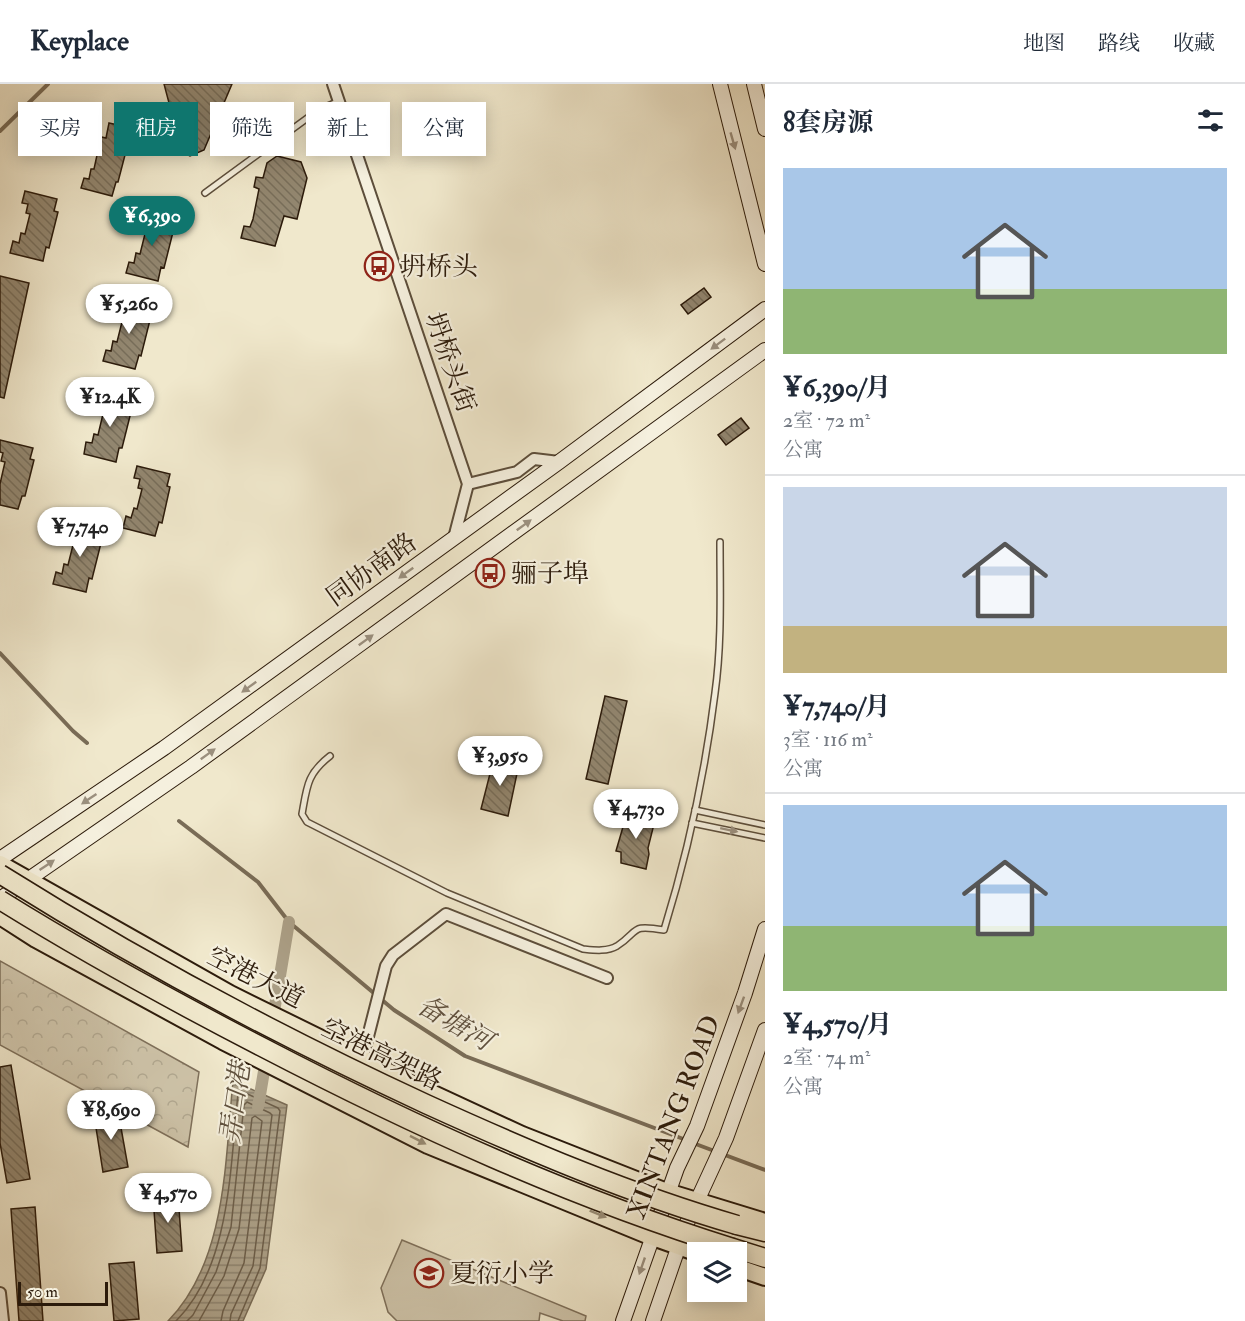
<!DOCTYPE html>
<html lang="zh">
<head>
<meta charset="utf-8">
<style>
	body { margin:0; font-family:"IM FELL Double Pica","Noto Serif SC",serif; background:#f2f2f3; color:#1f2937; height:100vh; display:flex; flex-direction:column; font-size:22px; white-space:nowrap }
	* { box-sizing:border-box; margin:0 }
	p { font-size:20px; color:#747a83 }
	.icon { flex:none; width:33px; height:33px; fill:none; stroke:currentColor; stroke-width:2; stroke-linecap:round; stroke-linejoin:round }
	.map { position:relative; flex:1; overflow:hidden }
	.side { display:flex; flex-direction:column; background:#fff; width:480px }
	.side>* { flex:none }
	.banner { position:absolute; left:18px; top:18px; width:570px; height:54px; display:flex; gap:12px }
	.controls { position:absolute; left:687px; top:1158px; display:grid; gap:12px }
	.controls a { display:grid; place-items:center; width:60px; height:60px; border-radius:0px; background:#fff; box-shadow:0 3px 15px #0003; font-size:30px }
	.scale { position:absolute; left:18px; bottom:15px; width:90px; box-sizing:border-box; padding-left:6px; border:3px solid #2c1b0b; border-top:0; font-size:16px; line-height:21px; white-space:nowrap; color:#2c1b0b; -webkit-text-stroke:4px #f5f0de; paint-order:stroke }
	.price { position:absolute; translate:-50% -51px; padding:0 14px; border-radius:21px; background:#fff; color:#222; font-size:20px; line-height:39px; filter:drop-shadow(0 2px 3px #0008) }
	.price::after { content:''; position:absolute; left:50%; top:36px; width:18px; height:14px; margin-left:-9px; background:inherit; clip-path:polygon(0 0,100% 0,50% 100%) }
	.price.active { background:#0f766e; color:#fff }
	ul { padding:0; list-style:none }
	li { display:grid; align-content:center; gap:12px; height:318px; padding:0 18px }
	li+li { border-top:2px solid #e0e1e3 }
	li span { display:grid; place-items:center; height:186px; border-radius:0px; color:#555 }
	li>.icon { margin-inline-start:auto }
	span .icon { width:108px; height:108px; fill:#fffc; stroke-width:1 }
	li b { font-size:26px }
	h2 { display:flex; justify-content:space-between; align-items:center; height:72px; padding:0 18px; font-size:26px }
	.chip { padding:0 21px; border-radius:0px; background:#fff; box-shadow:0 3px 15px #0003; font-size:21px; line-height:54px }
	.chip.active { background:#0f766e; color:#fff }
	header { display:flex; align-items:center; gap:36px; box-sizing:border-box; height:84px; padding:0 30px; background:#fff; border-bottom:2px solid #e0e1e3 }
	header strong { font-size:28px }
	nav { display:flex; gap:33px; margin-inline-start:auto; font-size:21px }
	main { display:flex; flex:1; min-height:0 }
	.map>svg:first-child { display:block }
</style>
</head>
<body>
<header>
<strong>Keyplace</strong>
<nav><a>地图</a><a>路线</a><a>收藏</a></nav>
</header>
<main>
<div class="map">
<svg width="765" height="1237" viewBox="0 0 765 1237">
	<defs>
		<pattern id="park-crowns" width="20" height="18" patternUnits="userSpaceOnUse" patternTransform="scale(1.5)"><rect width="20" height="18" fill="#cfc5ab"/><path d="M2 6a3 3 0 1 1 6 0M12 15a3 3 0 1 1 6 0" fill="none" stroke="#b2a992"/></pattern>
		<pattern id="water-rules" width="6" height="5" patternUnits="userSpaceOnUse" patternTransform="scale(1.5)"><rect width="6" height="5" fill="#ada28a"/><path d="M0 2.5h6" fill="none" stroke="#8d836f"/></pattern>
		<pattern id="building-back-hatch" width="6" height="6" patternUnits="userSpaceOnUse" patternTransform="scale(1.5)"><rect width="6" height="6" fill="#92866f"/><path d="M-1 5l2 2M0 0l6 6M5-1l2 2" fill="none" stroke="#776d59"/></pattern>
	</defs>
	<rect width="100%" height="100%" fill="#f0e8cc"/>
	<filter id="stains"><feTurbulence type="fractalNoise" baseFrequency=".00333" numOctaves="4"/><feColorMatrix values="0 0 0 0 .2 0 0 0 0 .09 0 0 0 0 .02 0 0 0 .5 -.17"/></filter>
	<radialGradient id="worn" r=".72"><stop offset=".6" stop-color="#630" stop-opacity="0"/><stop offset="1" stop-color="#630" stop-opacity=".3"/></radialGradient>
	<polygon fill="#cfc5ab" stroke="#7e705b" stroke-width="1.5" points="402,1156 586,1232 585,1237 563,1237 540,1229 539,1237 397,1237 388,1228 381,1204"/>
	<polygon fill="url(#park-crowns)" stroke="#7e705b" stroke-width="1.5" points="0,877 199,988 188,1063 0,961"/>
	<path fill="url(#water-rules)" stroke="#796c57" stroke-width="1.5" d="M233 997 287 1021 266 1185 243 1237H168C227 1177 225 1076 233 997Z"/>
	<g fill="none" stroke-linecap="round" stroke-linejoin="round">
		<g stroke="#6c5e4a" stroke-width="1.5">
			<path d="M176 1237C231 1182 230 1082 238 1010L241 1007 278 1024 280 1027 260 1184 238 1237"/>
			<polyline points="187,1237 193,1231 216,1188 231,1143 244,1021 247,1018 270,1029 272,1031 253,1182 231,1230 230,1237"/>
			<polyline points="199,1237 224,1192 239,1145 252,1034 255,1032 262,1037 244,1179 223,1227 221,1237"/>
		</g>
		<g stroke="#796c57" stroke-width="4">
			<polyline points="0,47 48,0"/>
			<polyline points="0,569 73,647 87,659"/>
			<polyline points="179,737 258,798 289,838 394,926 465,972 686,1056"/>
			<polyline points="693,1059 765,1086"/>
		</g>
		<polyline stroke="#ada28a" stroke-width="12" points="258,1023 289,838"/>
	</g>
	<g fill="url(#building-back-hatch)" stroke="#2c1b0b" stroke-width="1.5">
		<polygon points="164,0 232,0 204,66 190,72 182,68"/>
		<polygon points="109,39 132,44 118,98 116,98 112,112 81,104 84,94 89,95 91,85 94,85 99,62 95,61 97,52 106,54"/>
		<polygon points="277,72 301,78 307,94 297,135 284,132 275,162 241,154 244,142 250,143 253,135 259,105 254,103 256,93 263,94 267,79"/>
		<polygon points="25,107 57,115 54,127 58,128 49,164 46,163 43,177 10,169 13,157 19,159 21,149 25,150 30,130 26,129 28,120 22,119"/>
		<polygon points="140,127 172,135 169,147 173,148 164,184 161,183 158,197 126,189 129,178 134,179 136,169 140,170 145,150 141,149 143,140 137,139"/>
		<polygon points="0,192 29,199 4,314 0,313"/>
		<polygon points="704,204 711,213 688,230 681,221"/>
		<polygon points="117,216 150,224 147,235 150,236 141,272 139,271 135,285 103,277 106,266 111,267 113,257 117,258 122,238 118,237 120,228 114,227"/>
		<polygon points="98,308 130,316 127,327 131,328 122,364 119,364 116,378 84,370 86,358 92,359 94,350 98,351 103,330 99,329 101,321 95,319"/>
		<polygon points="741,334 749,344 726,361 718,351"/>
		<polygon points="0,356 33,364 30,375 34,376 25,412 22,412 18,425 0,421 0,400 5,378 1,377 3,369 0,368"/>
		<polygon points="137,382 170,390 167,402 170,403 162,439 159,438 155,452 123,444 126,432 131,434 134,424 137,425 142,405 138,404 140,395 134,394"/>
		<polygon points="68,438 100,446 97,458 101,459 92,495 89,494 86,508 53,500 56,488 62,490 64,480 68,481 73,461 68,460 71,451 65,450"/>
		<polygon points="605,612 627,617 608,700 586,695"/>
		<polygon points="494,674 519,680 508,732 481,725"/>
		<polygon points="631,727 656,732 648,764 649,770 646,785 621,779 621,768 616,767 625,736 629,737"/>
		<polygon points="11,981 30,1095 7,1099 0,1059 0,983"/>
		<polygon points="118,1027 128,1083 103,1088 94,1031"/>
		<polygon points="178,1110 182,1167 157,1169 153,1112"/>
		<polygon points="35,1123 43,1237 19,1237 11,1125"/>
		<polygon points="134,1178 139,1235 114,1237 109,1180"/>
	</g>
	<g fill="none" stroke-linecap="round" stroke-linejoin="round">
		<g stroke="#5d4e3b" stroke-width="8">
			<g id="lane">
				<polyline points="205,109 317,27 339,17"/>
				<path d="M330 672C307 690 307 702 302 730L307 738 447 809 583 865C593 866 607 868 617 862 640 847 629 840 664 846 688 768 705 689 715 609 722 559 720 508 720 458"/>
				<polyline points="695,726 765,741"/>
				<polyline points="692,739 765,754"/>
			</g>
		</g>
		<g stroke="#5d4e3b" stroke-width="14">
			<g id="street">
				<polyline points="333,0 468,400 454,454"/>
				<polyline points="468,400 517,388 534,375 559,378"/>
				<polyline points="362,976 386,882 393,871 446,830 607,894"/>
				<polyline points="0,1209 3,1237"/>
			</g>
		</g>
		<g stroke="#2c1b0b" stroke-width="16">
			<g id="secondary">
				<polyline points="720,0 765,180"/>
				<polyline points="754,0 765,45"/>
				<polyline points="0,775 164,664 559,378 765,225"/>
				<polyline points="0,815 191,683 765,266"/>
				<polyline points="623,1237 677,1084 697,1042 745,909 765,845"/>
				<polyline points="653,1237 686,1141 726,1054 765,946"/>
			</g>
		</g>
		<g stroke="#2c1b0b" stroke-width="20">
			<g id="primary">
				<polyline points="0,780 230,910 427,1007 522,1051 664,1107 765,1138"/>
				<polyline points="0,832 36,855 223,957 428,1061 650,1152 698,1169"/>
				<polyline points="736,1183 765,1193"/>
			</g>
		</g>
		<g stroke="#2c1b0b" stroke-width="21">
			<g id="highway">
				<polyline points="737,1141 765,1148"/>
				<polyline points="733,1164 765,1174"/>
			</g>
		</g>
		<use href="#lane" stroke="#f5f0de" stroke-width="5"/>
		<use href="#street" stroke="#f5f0de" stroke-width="10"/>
		<use href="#secondary" stroke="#f5f0de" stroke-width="14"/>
		<use href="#primary" stroke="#f0e8cc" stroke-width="16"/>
		<use href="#highway" stroke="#f0e8cc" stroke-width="18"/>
		<g stroke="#2c1b0b" stroke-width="21" stroke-linecap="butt">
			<g id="highway-bridge">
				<path d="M0 790C137 876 279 952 426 1020 527 1066 630 1110 737 1141"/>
				<path d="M0 816C85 869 173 917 262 963 414 1042 569 1113 733 1164"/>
			</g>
		</g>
		<use href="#highway-bridge" stroke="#f0e8cc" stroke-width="18"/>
	</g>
	<defs><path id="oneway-solid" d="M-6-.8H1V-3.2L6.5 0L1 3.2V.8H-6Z" transform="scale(1.5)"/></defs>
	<g fill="#9b907f">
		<use href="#oneway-solid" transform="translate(733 57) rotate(74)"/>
		<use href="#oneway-solid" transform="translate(718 260) rotate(143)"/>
		<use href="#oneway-solid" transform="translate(524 441) rotate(-36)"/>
		<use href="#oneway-solid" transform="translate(406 489) rotate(144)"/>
		<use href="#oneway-solid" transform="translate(366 556) rotate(-36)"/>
		<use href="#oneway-solid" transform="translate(249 603) rotate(144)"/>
		<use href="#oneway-solid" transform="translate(208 670) rotate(-36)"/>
		<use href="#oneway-solid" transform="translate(89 715) rotate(146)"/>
		<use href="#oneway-solid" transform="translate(729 746) rotate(12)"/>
		<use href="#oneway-solid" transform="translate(47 781) rotate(-34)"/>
		<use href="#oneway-solid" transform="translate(741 921) rotate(110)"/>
		<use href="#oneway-solid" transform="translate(642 1182) rotate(109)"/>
	</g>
	<g fill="#988c75">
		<use href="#oneway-solid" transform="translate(418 1056) rotate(27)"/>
		<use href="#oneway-solid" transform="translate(598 1130) rotate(22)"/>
	</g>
	<defs>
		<g id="bus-ring" transform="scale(1.5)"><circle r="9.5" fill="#f5f0de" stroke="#8f2418" stroke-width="1.5"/><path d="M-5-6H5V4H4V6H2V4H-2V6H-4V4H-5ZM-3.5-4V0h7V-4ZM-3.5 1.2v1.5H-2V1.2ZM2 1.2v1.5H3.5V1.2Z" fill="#8f2418"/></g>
		<g id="school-ring" transform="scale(1.5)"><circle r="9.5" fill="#f5f0de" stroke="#8f2418" stroke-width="1.5"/><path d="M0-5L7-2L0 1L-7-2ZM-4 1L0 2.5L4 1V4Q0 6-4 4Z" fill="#8f2418"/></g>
	</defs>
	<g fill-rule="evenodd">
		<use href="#bus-ring" x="379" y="182"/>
		<use href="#bus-ring" x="490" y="489"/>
		<use href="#school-ring" x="429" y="1189"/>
	</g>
	<g text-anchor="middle" stroke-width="4.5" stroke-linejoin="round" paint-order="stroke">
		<g font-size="26" fill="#2c1b0b" stroke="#f5f0de" text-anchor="start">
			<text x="400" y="191">坍桥头</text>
			<text x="511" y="498">骊子埠</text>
			<text x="450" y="1198">夏衍小学</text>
		</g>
		<g font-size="26" fill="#2c1b0b" stroke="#f5f0de">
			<text transform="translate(451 278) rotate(71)" y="9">坍桥头街</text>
			<text transform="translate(371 485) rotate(-36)" y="9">同协南路</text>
			<text transform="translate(256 893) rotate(27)" y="9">空港大道</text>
			<text transform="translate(382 970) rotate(26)" y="9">空港高架路</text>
			<text transform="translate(673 1033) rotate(-69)" y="9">XINTANG ROAD</text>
		</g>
		<g font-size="27" font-style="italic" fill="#60513e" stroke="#f5f0de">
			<text transform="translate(455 939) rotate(30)" y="9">备塘河</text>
			<text transform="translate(235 1019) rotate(-82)" y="9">弄口港</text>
		</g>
	</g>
	<rect width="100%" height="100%" filter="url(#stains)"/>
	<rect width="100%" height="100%" fill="url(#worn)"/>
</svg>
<div class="controls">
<a><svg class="icon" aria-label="layers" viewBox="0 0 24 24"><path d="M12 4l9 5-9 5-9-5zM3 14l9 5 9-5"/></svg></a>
</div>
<div class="scale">50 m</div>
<b class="price active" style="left:152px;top:163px">¥6,390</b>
<b class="price" style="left:129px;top:251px">¥5,260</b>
<b class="price" style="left:110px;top:344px">¥12.4K</b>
<b class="price" style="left:80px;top:474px">¥7,740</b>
<b class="price" style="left:500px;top:703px">¥3,950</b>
<b class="price" style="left:636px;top:756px">¥4,730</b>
<b class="price" style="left:111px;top:1057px">¥8,690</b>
<b class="price" style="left:168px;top:1140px">¥4,570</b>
<div class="banner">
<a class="chip">买房</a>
<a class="chip active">租房</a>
<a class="chip">筛选</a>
<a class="chip">新上</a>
<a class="chip">公寓</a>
</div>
</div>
<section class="side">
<h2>8套房源<svg class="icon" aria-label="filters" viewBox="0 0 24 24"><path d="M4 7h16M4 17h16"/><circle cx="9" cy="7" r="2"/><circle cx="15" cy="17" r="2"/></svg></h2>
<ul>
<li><span style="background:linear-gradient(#a9c7e8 65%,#8fb573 0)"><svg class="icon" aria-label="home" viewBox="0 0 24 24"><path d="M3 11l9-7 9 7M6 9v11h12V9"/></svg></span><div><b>¥6,390/月</b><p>2室 · 72 m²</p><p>公寓</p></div></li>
<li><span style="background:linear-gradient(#c9d6e8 75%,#c2b280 0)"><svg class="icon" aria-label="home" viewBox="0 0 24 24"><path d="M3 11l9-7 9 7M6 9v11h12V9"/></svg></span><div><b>¥7,740/月</b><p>3室 · 116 m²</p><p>公寓</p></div></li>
<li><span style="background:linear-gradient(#a9c7e8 65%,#8fb573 0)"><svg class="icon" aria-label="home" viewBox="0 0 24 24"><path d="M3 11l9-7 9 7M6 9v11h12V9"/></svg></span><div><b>¥4,570/月</b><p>2室 · 74 m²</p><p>公寓</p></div></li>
</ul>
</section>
</main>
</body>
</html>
